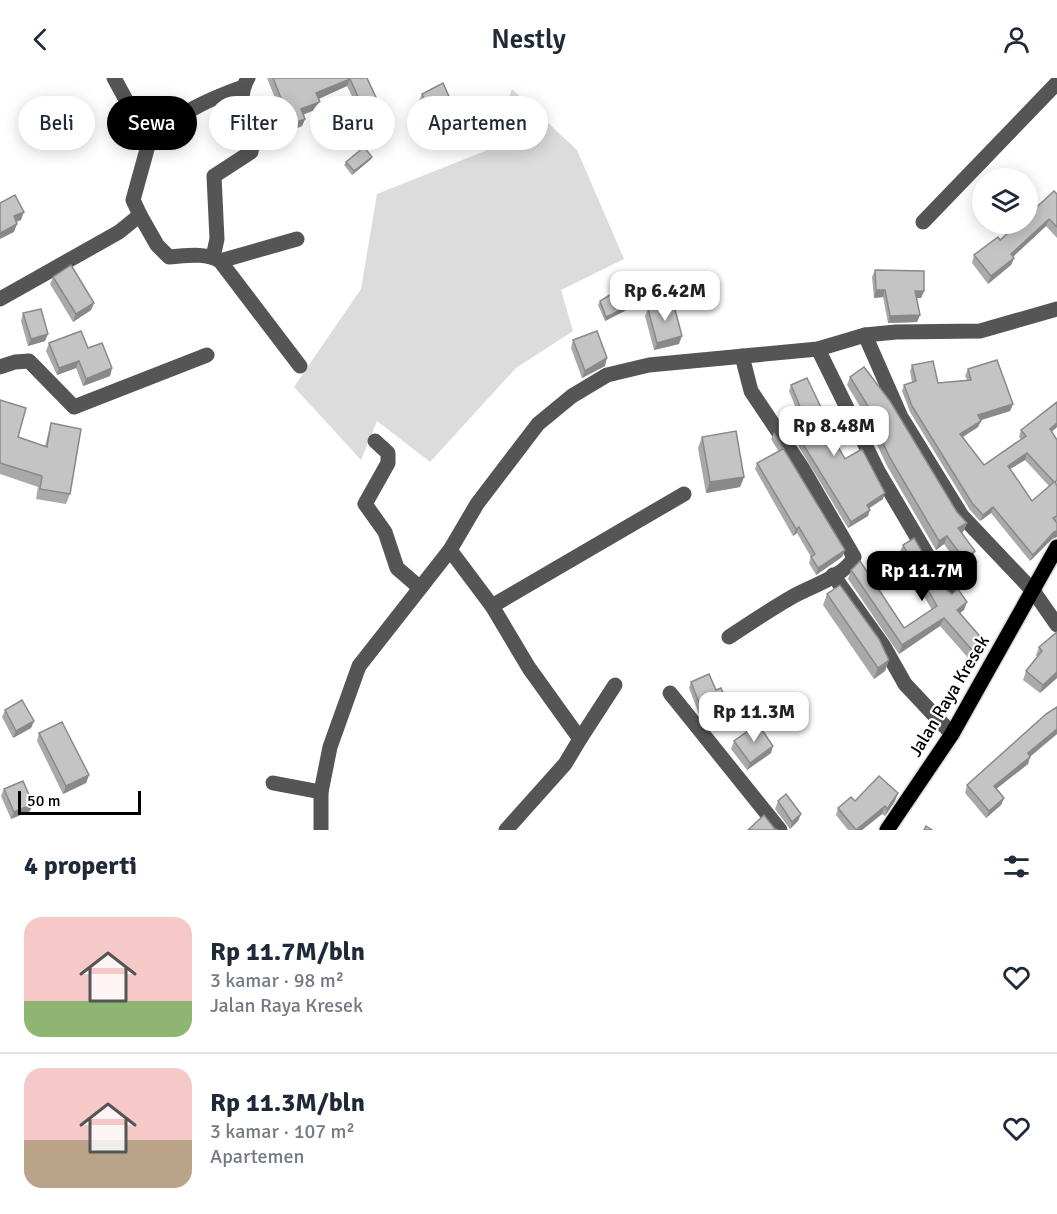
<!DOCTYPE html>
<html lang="id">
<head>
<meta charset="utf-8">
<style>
	body { margin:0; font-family:Signika,sans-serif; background:#f6f6f7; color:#1f2937; height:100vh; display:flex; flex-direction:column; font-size:22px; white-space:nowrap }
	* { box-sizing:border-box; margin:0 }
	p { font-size:20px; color:#747a83 }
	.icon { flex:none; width:33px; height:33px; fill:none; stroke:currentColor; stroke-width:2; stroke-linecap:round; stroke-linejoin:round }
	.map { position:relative; height:752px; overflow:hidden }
	.panel { display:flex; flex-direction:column; background:#fff; flex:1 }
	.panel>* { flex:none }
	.guide { position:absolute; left:18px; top:18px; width:600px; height:54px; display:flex; gap:12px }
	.fabs { position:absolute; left:972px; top:90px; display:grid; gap:12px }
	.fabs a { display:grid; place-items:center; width:66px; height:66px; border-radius:50%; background:#fff; box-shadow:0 3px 15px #0003; font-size:30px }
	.scale { position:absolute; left:18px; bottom:15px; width:123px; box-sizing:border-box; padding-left:6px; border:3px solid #000; border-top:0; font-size:16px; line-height:21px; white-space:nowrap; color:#000; -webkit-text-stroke:4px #fff; paint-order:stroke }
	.price { position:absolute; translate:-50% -51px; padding:0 14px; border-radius:12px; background:#fff; color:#222; font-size:20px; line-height:39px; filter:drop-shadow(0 2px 3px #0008) }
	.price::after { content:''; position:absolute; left:50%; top:36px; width:18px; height:14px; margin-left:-9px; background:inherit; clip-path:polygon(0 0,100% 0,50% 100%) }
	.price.active { background:#000; color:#fff }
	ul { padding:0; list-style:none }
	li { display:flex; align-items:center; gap:18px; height:150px; padding:0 24px }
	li+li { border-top:2px solid #e0e1e3 }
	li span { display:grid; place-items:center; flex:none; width:168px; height:120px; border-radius:18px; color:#555 }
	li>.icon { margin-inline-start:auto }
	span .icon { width:72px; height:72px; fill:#fffc; stroke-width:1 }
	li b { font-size:26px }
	h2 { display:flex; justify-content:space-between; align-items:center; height:72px; padding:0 24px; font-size:26px }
	.tag { padding:0 21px; border-radius:27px; background:#fff; box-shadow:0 3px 15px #0003; font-size:21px; line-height:54px }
	.tag.active { background:#000; color:#fff }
	header { display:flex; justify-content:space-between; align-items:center; height:78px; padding:0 24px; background:#fff; font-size:27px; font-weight:600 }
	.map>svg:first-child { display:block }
</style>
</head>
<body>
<header><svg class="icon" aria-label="back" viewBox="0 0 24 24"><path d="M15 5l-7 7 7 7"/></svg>Nestly<svg class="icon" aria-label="person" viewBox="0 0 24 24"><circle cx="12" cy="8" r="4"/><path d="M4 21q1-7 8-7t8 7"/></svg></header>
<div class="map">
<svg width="1057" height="752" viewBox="0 0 1057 752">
	<rect width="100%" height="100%" fill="#fff"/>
	<polygon fill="#dcdcdc" points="512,11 577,72 624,181 561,212 573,253 516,290 430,384 377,343 361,382 294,309 361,211 377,116 490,71"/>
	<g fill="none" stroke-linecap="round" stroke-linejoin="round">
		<g stroke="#dbdbdb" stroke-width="18">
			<polyline id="major" points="887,752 952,656 1057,469"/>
		</g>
		<g stroke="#555" stroke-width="15">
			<path d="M149 64C177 36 206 22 243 9"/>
			<path d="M140 137 157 167 169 179C185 178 205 174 220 183L300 288"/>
			<polyline points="923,144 1057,5"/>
			<path d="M213 179 217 161 214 98 251 74 252 68C246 45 235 22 248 0"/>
			<polyline points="220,183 297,161"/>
			<polyline points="0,221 119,154 140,137 133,122 149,64 114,0"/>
			<polyline points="865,257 901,339 962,438 1034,514 1057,547"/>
			<polyline points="818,271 878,393 948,512"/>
			<polyline points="0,289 15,284 29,283 74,329 207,277"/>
			<polyline points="375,363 388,375 388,385 365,426 385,454 397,490 420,510"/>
			<polyline points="450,472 492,528 684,416"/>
			<polyline points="833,497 883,567 905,606 952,656"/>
			<polyline points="492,528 529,590 580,661 565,686 506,752"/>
			<path d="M729 559C750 545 771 531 792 519 811 508 844 499 854 479L803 391 751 313 742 278"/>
			<polyline points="670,615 780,752"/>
			<polyline points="580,661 615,607"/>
			<polyline points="273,705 321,714"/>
			<polyline points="321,752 321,714 330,669 359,588 450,472 477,426 538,346 572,318 607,297 649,287 818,271 865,257 896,254 980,253 1057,231"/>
		</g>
		<use href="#major" stroke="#000" stroke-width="15"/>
	</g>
	<g fill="#a9a9a9" fill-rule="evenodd">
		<polygon points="267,0 367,0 376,33 362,39 347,8 318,21 320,24 317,31 303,37 305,41 302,48 280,57 272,39 275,32 279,30"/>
		<polygon points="422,16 451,23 449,30 427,40 419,23"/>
		<polygon points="372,79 370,82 352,97 344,87 346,84"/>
		<polygon points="1057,116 1057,160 1046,148 1013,179 1014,180 1011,187 988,206 972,185 974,177 1000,162"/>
		<polygon points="875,192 924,213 921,220 917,220 920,237 917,244 888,245 883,219 874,220 872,199"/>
		<polygon points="53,199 94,225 91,232 73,244 50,206"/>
		<polygon points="642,222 640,225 605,243 598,227 600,223"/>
		<polygon points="648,231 679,266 654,272 645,238"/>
		<polygon points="23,235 45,263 28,268 21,243"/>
		<polygon points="573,262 605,288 582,300 571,270"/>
		<polygon points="49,265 88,270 112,290 110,298 83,308 76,290 57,297 46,273"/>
		<path d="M912 287 938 305 967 302 965 298 968 291 1013 326 1010 333 981 342 978 349 963 359 984 387 1021 361 1019 359 1021 352 1057 324V349L1052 354 1057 408V443L1056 444 1052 461 1030 483 991 435 980 443 970 432 910 334 902 313 904 307 912 304 910 293ZM1025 382 1049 408 1032 423 1010 391Z"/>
		<polygon points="850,299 957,434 967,445 963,454 962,455 972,482 961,490 944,466 936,472 887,388 866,343 867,340 847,307"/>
		<polygon points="791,307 824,344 845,381 883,421 869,430 868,438 848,450 788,351 787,344 789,338 797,333 789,313"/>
		<polygon points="0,322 18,359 45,368 48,356 51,345 70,416 66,426 36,421 38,409 0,396"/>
		<polygon points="774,355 845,472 842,479 816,497 809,485 811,479 797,455 793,458 755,391 757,385 779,374 771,361"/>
		<polygon points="702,359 744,399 740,409 706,415 698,370"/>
		<polygon points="903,467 964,532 960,535 984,563 981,572 970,582 940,548 899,576 848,501 851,492 904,550 932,532 899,476"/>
		<polygon points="827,516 889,582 885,593 874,601 823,527"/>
		<polygon points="1057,554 1057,600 1040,615 1023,602 1026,593 1037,579 1036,577 1039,569"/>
		<polygon points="691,604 716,612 726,622 724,628 699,636 689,610"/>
		<polygon points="1057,629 1057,656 1030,678 1028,686 996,711 1004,720 1001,727 986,740 965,715 967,707"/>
		<polygon points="5,632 34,643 31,650 13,660 2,639"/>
		<polygon points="39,655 89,697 86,705 63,716 37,663"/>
		<polygon points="734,663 771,675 747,692 731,671"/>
		<polygon points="4,711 30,733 11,741 1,718"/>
		<polygon points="778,723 801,736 798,743 790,751 775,731"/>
		<polygon points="855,723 895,723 885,738 882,736 862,752 848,752 836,737 838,730"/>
	</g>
	<g fill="#898989">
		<polygon points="350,1 347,8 314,23 316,15"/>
		<polygon points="451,23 449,30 427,40 430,33"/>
		<polygon points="320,24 317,31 298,38 301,31"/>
		<polygon points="379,26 376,33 362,39 364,32"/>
		<polygon points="305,41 302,48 280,57 282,50"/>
		<polygon points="372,79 370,82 352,97 354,93"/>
		<polygon points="24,134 21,142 12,146 14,138"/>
		<polygon points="1049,141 1046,148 1008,183 1011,176"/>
		<polygon points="17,146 14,154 0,161 0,155"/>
		<polygon points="1014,180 1011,187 988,206 991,198"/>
		<polygon points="876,212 885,212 883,219 874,220"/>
		<polygon points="915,213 924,213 921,220 913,220"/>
		<polygon points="642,222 640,225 605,243 606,239"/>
		<polygon points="94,225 91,232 73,244 76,236"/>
		<polygon points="920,237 917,244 888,245 890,238"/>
		<polygon points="48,256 45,263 28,268 31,261"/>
		<polygon points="682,258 679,266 654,272 657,265"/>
		<polygon points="607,280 605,288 582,300 585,293"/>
		<polygon points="79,283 76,290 57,297 59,290"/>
		<polygon points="112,290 110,298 83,308 86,301"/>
		<polygon points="1013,326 1010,333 975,344 978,337"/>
		<polygon points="981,343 978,349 958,362 960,356"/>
		<polygon points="1057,345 1057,349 1047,357 1050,351"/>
		<polygon points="1027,375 1025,382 1005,394 1008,388"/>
		<polygon points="744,399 740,409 706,415 710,404"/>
		<polygon points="885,415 883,421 865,433 867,427"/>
		<polygon points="993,429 991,435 980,443 983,437"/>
		<polygon points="870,432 868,438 848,450 851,444"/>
		<polygon points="967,445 963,454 955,459 958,450"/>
		<polygon points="799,449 797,455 793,458 796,451"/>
		<polygon points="1057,453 1057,459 1052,461 1030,483 1033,477 1054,454"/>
		<polygon points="947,458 944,466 936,472 939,463"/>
		<polygon points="845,472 842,479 816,497 818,490"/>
		<polygon points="975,473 972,482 961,490 964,481"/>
		<polygon points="967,524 964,532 954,540 957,532"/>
		<polygon points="944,540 940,548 899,576 902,567"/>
		<polygon points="984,563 981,572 970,582 973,573"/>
		<polygon points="889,582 885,593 874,601 878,590"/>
		<polygon points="1057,594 1057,600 1040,615 1043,607"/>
		<polygon points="726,622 724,628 699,636 701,630"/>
		<polygon points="34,643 31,650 13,660 16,653"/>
		<polygon points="1057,651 1057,656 1025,683 1028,675"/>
		<polygon points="773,668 771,675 747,692 750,685"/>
		<polygon points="1030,679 1028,686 991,715 994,708"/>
		<polygon points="89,697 86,705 63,716 66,708"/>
		<polygon points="898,715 895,723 885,738 887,731"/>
		<polygon points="1004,720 1001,727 986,740 989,733"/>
		<polygon points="33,726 30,733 11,741 14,734"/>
		<polygon points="885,728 882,736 862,752 856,752"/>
		<polygon points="801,736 798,743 790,751 792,744"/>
	</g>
	<g fill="#c4c4c4" stroke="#898989" stroke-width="1.5" fill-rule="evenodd">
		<polygon points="273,0 367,0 379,26 364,32 350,1 316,15 320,24 301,31 305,41 282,50 275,32 284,28"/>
		<polygon points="443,5 451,23 430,33 422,16"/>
		<polygon points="364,69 372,79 354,93 346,84"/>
		<polygon points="1054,113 1057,116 1057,149 1049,141 1011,176 1014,180 991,198 974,177 998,159 1000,162 1018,146 1028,146 1028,137"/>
		<polygon points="15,117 24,134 14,138 17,146 0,155 0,125"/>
		<polygon points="71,187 94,225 76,236 53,199"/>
		<polygon points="875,192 924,193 924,213 915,213 920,237 890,238 885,212 876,212"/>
		<polygon points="631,204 642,222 606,239 600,223"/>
		<polygon points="673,224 682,258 657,265 648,231"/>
		<polygon points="41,231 48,256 31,261 23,235"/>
		<polygon points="81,253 88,270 102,265 112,290 86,301 79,283 59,290 49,265"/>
		<polygon points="597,253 607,280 585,293 573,262"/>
		<path d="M997 282 1013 326 978 337 981 343 960 356 984 387 1026 358 1021 352 1057 324V345L1050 351 1057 362V402L1055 404 1057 408V438L1053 440 1057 445V453L1054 454 1033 477 993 429 983 437 972 425 912 328 904 307 916 303 912 287 933 283 938 305 971 302 968 291ZM1027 375 1054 404 1032 423 1008 388Z"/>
		<polygon points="864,289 890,323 957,434 967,445 958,450 975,473 964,481 947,458 939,463 890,380 869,334 871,333 850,299"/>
		<polygon points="807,300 826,340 823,342 845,381 862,371 885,415 867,427 870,432 851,444 790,345 789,338 801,331 791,307"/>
		<polygon points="0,322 26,330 18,359 47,369 51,345 81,351 70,416 40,411 42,398 0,385"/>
		<polygon points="736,353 744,399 710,404 702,359"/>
		<polygon points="774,355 845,472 818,490 811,479 815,476 799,449 796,451 757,385 783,371"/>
		<polygon points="914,460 943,509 952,516 958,511 967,524 957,532 984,563 973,573 944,540 902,567 851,492 860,483 904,550 937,528 903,467"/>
		<polygon points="840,507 879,561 889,582 878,590 827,516"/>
		<polygon points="1057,554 1057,594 1043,607 1026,593 1042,573 1039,569"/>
		<polygon points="709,596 716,612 721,610 726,622 701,630 691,604"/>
		<polygon points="22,622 34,643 16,653 5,632"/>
		<polygon points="1057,629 1057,651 1028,675 1030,679 994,708 1004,720 989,733 967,707 1046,636"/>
		<polygon points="62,644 89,697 66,708 39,655"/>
		<polygon points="758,646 773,668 750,685 734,663"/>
		<polygon points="879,698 898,715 887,731 885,728 856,752 838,730 851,719 855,723"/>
		<polygon points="23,703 33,726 14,734 4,711"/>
		<polygon points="786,716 801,736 792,744 778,723"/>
		<polygon points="764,737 775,751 778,752 748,752"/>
		<polygon points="926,748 932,752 924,752"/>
	</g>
	<g text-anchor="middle" stroke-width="4.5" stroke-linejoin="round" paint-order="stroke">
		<g font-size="18" fill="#000" stroke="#fff">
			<text transform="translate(949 618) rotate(-59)" y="6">Jalan Raya Kresek</text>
		</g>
	</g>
</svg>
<div class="fabs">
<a><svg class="icon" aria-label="layers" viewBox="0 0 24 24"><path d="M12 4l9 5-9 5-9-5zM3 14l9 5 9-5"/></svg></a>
</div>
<div class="scale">50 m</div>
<b class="price" style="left:665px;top:244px">Rp 6.42M</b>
<b class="price" style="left:834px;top:379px">Rp 8.48M</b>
<b class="price active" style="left:922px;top:524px">Rp 11.7M</b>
<b class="price" style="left:754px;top:665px">Rp 11.3M</b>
<div class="guide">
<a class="tag">Beli</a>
<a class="tag active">Sewa</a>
<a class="tag">Filter</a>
<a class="tag">Baru</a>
<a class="tag">Apartemen</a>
</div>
</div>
<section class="panel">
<h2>4 properti<svg class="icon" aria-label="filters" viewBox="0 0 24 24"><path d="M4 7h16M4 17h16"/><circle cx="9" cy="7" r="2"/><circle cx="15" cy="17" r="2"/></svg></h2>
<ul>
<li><span style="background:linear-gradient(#f6c9c9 70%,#8fb573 0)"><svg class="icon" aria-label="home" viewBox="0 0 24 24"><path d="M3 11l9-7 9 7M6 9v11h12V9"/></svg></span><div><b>Rp 11.7M/bln</b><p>3 kamar · 98 m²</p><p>Jalan Raya Kresek</p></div><svg class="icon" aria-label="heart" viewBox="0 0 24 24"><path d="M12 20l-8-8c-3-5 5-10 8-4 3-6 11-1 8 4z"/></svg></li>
<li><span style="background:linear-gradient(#f6c9c9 60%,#b9a48a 0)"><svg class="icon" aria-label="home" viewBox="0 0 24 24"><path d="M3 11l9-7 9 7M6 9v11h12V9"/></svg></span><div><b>Rp 11.3M/bln</b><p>3 kamar · 107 m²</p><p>Apartemen</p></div><svg class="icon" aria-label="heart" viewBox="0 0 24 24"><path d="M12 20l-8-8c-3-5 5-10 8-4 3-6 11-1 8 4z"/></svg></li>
</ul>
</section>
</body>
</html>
